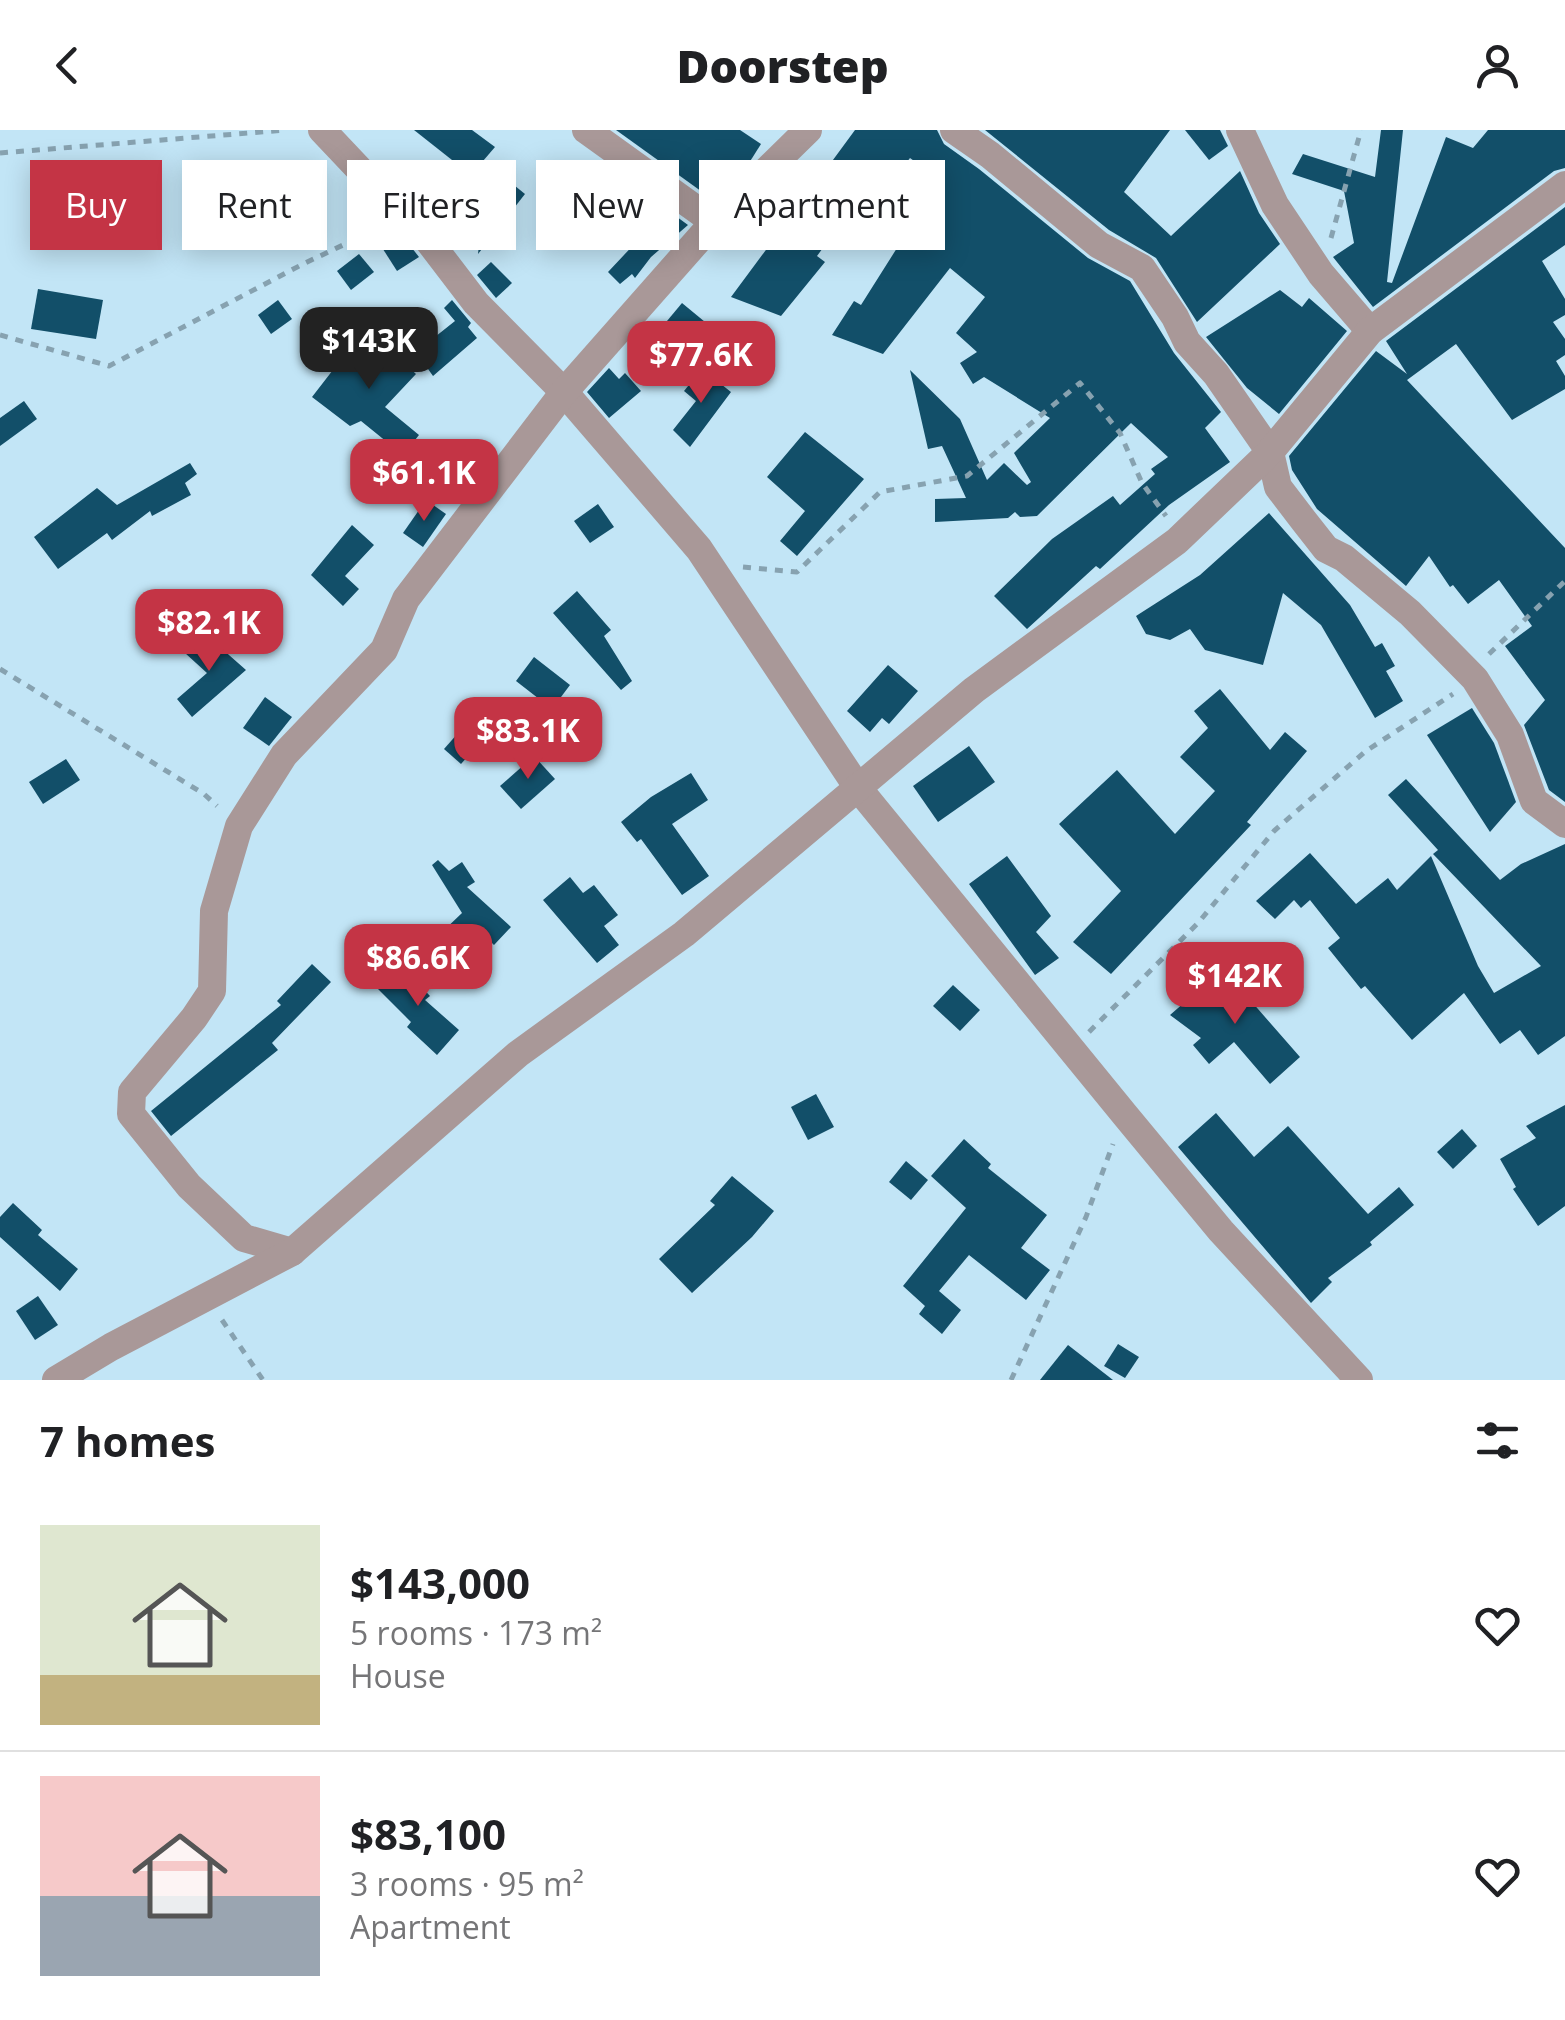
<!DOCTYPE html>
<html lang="en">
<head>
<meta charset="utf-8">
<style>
	body { margin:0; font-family:"Open Sans",sans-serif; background:#f6f6f6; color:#202124; height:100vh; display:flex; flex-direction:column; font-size:38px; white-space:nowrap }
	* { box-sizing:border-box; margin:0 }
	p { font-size:32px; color:#757577 }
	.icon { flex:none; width:55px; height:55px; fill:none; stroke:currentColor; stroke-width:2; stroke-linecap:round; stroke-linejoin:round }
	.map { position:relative; height:1250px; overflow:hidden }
	.sheet { display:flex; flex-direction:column; background:#fff; flex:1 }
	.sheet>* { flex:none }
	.hud { position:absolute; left:30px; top:30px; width:1000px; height:90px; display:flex; gap:20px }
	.price { position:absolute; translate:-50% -85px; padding:0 22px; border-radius:20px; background:#c43445; color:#fff; font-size:32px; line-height:65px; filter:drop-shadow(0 2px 5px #0008) }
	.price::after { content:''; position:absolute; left:50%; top:60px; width:30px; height:22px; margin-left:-15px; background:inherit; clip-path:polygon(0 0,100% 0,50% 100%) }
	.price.current { background:#222; color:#fff }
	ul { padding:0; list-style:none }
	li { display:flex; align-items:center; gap:30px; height:250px; padding:0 40px }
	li+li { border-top:2px solid #e0e0e0 }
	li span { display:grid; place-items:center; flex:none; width:280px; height:200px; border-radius:0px; color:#555 }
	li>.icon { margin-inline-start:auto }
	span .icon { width:120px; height:120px; fill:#fffc; stroke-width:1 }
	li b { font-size:42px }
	h2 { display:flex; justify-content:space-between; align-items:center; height:120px; padding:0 40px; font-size:42px }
	.pill { padding:0 35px; border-radius:0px; background:#fff; box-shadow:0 5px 25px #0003; font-size:35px; line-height:90px }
	.pill.current { background:#c43445; color:#fff }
	header { display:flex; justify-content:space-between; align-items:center; height:130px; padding:0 40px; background:#fff; font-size:45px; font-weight:800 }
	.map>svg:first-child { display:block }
</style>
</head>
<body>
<header><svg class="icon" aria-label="back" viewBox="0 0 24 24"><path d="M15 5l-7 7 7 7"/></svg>Doorstep<svg class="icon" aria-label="person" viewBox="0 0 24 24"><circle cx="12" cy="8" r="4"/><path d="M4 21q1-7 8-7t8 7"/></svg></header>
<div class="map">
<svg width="1565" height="1250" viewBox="0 0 1565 1250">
	<rect width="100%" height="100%" fill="#c2e5f6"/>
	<g fill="#124f69">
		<polygon points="414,0 472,0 495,17 471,45"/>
		<polygon points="616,0 740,0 761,14 749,33 712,69"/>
		<polygon points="855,0 937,0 944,14 979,39 1088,128 1130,151 1174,223 1221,282 1205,298 1230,332 1169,375 1100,439 1096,436 1027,499 994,466 1052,409 1113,366 1120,375 1155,344 1151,339 1168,327 1131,293 1037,386 1020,387 1015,382 1008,388 935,392 935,369 966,368 942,316 928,319 910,240 960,289 987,350 1004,333 1027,355 1031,352 1014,323 1050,288 984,247 973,254 960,233 977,222 956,203 985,167 950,138 883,224 832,205 854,171 861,175 897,118 891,113 935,46 910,28 862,89 851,80 817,126 825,132 781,186 731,167 791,86 765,81 802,35 819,49"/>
		<polygon points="985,0 1170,0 1124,62 1171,106 1240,41 1259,83 1280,114 1197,192 1156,128 1109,100"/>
		<polygon points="1185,0 1220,0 1228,16 1209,30"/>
		<polygon points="1381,0 1403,0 1387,152 1392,153 1446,7 1473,18 1488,0 1565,0 1565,38 1554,41 1373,177 1333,127 1354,113 1344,61 1292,44 1303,24 1375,47"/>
		<polygon points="488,34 525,64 478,124"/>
		<polygon points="561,48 619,60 614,82 586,76 572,94"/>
		<polygon points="662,76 688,95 651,127 635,148 632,144 620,154 608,142 656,91 628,85"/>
		<polygon points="1565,77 1565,115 1542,131 1565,169 1565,185 1553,192 1565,209 1565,225 1556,231 1565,246 1565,259 1512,290 1456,214 1407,250 1565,418 1565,672 1549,660 1524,595 1545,570 1505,516 1532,496 1499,450 1468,474 1453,455 1450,457 1429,426 1406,456 1317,379 1292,340 1289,326 1376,221 1407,244 1386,211"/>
		<polygon points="401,104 419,127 397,141 381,116"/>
		<polygon points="359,124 374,142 351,160 337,141"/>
		<polygon points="491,132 512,153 496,168 477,145"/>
		<polygon points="38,159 103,170 96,209 31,199"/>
		<polygon points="1280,160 1302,177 1309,168 1347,201 1279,284 1247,258 1206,207"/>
		<polygon points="278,170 292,189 271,204 258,185"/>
		<polygon points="452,170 471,193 468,197 477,208 433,246 416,222 455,191 444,178"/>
		<polygon points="682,173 705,192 690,210 667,191"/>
		<polygon points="360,205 377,221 384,214 416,244 385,277 419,305 403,325 361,291 350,296 312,267"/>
		<polygon points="609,238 619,249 625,243 641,261 609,288 587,262"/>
		<polygon points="702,239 731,262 690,317 673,300 696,271 684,261"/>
		<polygon points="24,271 37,289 0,316 0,288"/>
		<polygon points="805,302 864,349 797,426 780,411 805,381 767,347"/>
		<polygon points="190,333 197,344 185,353 191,365 152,386 150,381 112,410 107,403 58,439 34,407 97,358 117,375"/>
		<polygon points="426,370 446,384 423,417 403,403"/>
		<polygon points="598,374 614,397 590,413 574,391"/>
		<polygon points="1269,383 1350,475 1375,517 1382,513 1395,536 1386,541 1403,571 1375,588 1321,495 1283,463 1263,535 1205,520 1190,499 1170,510 1146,504 1136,486 1200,445"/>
		<polygon points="352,395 374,415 345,446 359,459 343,476 311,445"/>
		<polygon points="577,461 611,500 604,506 632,551 621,560 553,483"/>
		<polygon points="204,503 246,540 192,587 177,569 207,543 185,523"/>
		<polygon points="534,527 570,555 552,579 516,551"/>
		<polygon points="888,535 918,561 889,594 882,588 870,602 847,581"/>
		<polygon points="1220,559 1270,620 1285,602 1307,621 1247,692 1251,695 1111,844 1073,812 1121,761 1059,694 1117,640 1175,704 1215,661 1180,627 1208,598 1194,581"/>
		<polygon points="265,567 292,587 269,616 243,598"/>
		<polygon points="1472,578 1494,613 1516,672 1490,702 1427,605"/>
		<polygon points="459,602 476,617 461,634 444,619"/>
		<polygon points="969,616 995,652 938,692 913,656"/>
		<polygon points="534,626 555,649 521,679 500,656"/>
		<polygon points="66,629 80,650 43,674 29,652"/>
		<polygon points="691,643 708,670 672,694 709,746 682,765 641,709 637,712 621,692 651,667"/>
		<polygon points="1406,649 1500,750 1521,734 1565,714 1565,906 1538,925 1520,900 1500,914 1464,863 1412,910 1365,856 1361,859 1328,818 1340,808 1310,770 1301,778 1294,770 1275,789 1256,771 1310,723 1356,774 1388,748 1397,760 1431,726 1478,836 1494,863 1541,836 1433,724 1438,720 1388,665"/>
		<polygon points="1007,726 1051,786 1036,802 1059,828 1035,845 969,754"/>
		<polygon points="438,730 449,741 462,732 475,752 467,757 511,797 494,815 491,812 468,834 440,804 462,783 432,735"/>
		<polygon points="570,747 583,763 594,755 618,785 604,796 619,815 597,833 543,770"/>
		<polygon points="312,834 331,852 272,913 278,920 171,1006 151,981 281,875 277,871"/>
		<polygon points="400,834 430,866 425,870 459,900 437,925 407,897 411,892 376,857"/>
		<polygon points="1223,839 1300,927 1270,954 1234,912 1209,934 1193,915 1201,908 1170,885"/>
		<polygon points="953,855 980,880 960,901 933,876"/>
		<polygon points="816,964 834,997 808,1010 791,977"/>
		<polygon points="1565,975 1565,1076 1538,1096 1513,1059 1516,1057 1500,1029 1536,1008 1526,996"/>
		<polygon points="1216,983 1254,1027 1288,996 1368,1084 1399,1057 1414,1075 1370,1112 1372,1115 1328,1148 1332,1152 1311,1173 1178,1017"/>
		<polygon points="1462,999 1477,1016 1453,1039 1437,1022"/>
		<polygon points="964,1009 991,1034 988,1038 1047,1085 1021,1118 1050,1140 1026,1170 969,1125 939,1161 961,1180 942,1204 919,1184 925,1176 903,1156 966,1078 931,1046"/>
		<polygon points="906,1031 928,1050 911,1070 889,1052"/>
		<polygon points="732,1046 774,1081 752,1107 692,1163 659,1129 715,1075 710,1071"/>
		<polygon points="13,1073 42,1100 38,1105 78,1139 60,1161 0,1107 0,1087"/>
		<polygon points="38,1166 58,1195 35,1210 16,1181"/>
		<polygon points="1118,1214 1139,1227 1125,1248 1104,1236"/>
		<polygon points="1068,1215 1113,1250 1040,1250"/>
	</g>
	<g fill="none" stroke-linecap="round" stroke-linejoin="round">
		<g stroke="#87a2b0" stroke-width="5" stroke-dasharray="8 8" stroke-linecap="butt">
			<polyline points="0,23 286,0"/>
			<polyline points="1331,108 1361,0"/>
			<polyline points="0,205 109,236 303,134 379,98"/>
			<polyline points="743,437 797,442 880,362 967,346 1080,253 1120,303 1142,353 1166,386"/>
			<polyline points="1489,524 1565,451"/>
			<polyline points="0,539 204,664 217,676"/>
			<polyline points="1089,902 1198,793 1274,701 1366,621 1453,564"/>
			<polyline points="222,1190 263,1250"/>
			<polyline points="1011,1250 1086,1087 1113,1014"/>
		</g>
		<g stroke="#a99898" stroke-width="28">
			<polyline points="322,0 393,75 408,84 476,173 564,262 699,419 858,658 1125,985 1221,1101 1359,1250"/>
			<polyline points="586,0 714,92"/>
			<polyline points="954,0 990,25 1099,115 1142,138 1175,187 1187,212 1216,244 1270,322 1278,357 1304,391 1326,419 1344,428 1410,483 1475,549 1510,605 1534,671 1565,694"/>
			<polyline points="1240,0 1275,75 1321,144 1370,201"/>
			<polyline points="292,1122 244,1108 189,1056 131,984 132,962 194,888 212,861 214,781 239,696 284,625 384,520 406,469 564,262 714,92 808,0"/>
			<polyline points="56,1250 111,1217 292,1122 518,924 684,804 974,560 1177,411 1270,322 1370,201 1565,55"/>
		</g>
	</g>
</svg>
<b class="price current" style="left:369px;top:262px">$143K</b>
<b class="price" style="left:701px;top:276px">$77.6K</b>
<b class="price" style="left:424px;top:394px">$61.1K</b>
<b class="price" style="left:209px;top:544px">$82.1K</b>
<b class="price" style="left:528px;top:652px">$83.1K</b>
<b class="price" style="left:418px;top:879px">$86.6K</b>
<b class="price" style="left:1235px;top:897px">$142K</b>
<div class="hud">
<a class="pill current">Buy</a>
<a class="pill">Rent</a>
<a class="pill">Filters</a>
<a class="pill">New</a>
<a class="pill">Apartment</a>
</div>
</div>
<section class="sheet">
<h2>7 homes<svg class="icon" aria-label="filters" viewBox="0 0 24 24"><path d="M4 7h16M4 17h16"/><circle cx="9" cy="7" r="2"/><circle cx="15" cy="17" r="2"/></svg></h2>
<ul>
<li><span style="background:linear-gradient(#dfe7d0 75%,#c2b280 0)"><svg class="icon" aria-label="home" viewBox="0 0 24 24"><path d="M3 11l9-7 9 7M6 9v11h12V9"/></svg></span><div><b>$143,000</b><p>5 rooms · 173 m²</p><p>House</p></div><svg class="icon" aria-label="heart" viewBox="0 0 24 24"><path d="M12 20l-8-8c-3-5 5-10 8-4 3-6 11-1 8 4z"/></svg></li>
<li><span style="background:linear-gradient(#f6c9c9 60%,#9aa5b1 0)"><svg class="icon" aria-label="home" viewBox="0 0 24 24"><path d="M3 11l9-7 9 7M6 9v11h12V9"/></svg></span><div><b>$83,100</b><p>3 rooms · 95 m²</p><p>Apartment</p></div><svg class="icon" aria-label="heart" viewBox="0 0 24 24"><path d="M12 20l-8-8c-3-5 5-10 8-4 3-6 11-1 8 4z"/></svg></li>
</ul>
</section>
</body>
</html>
